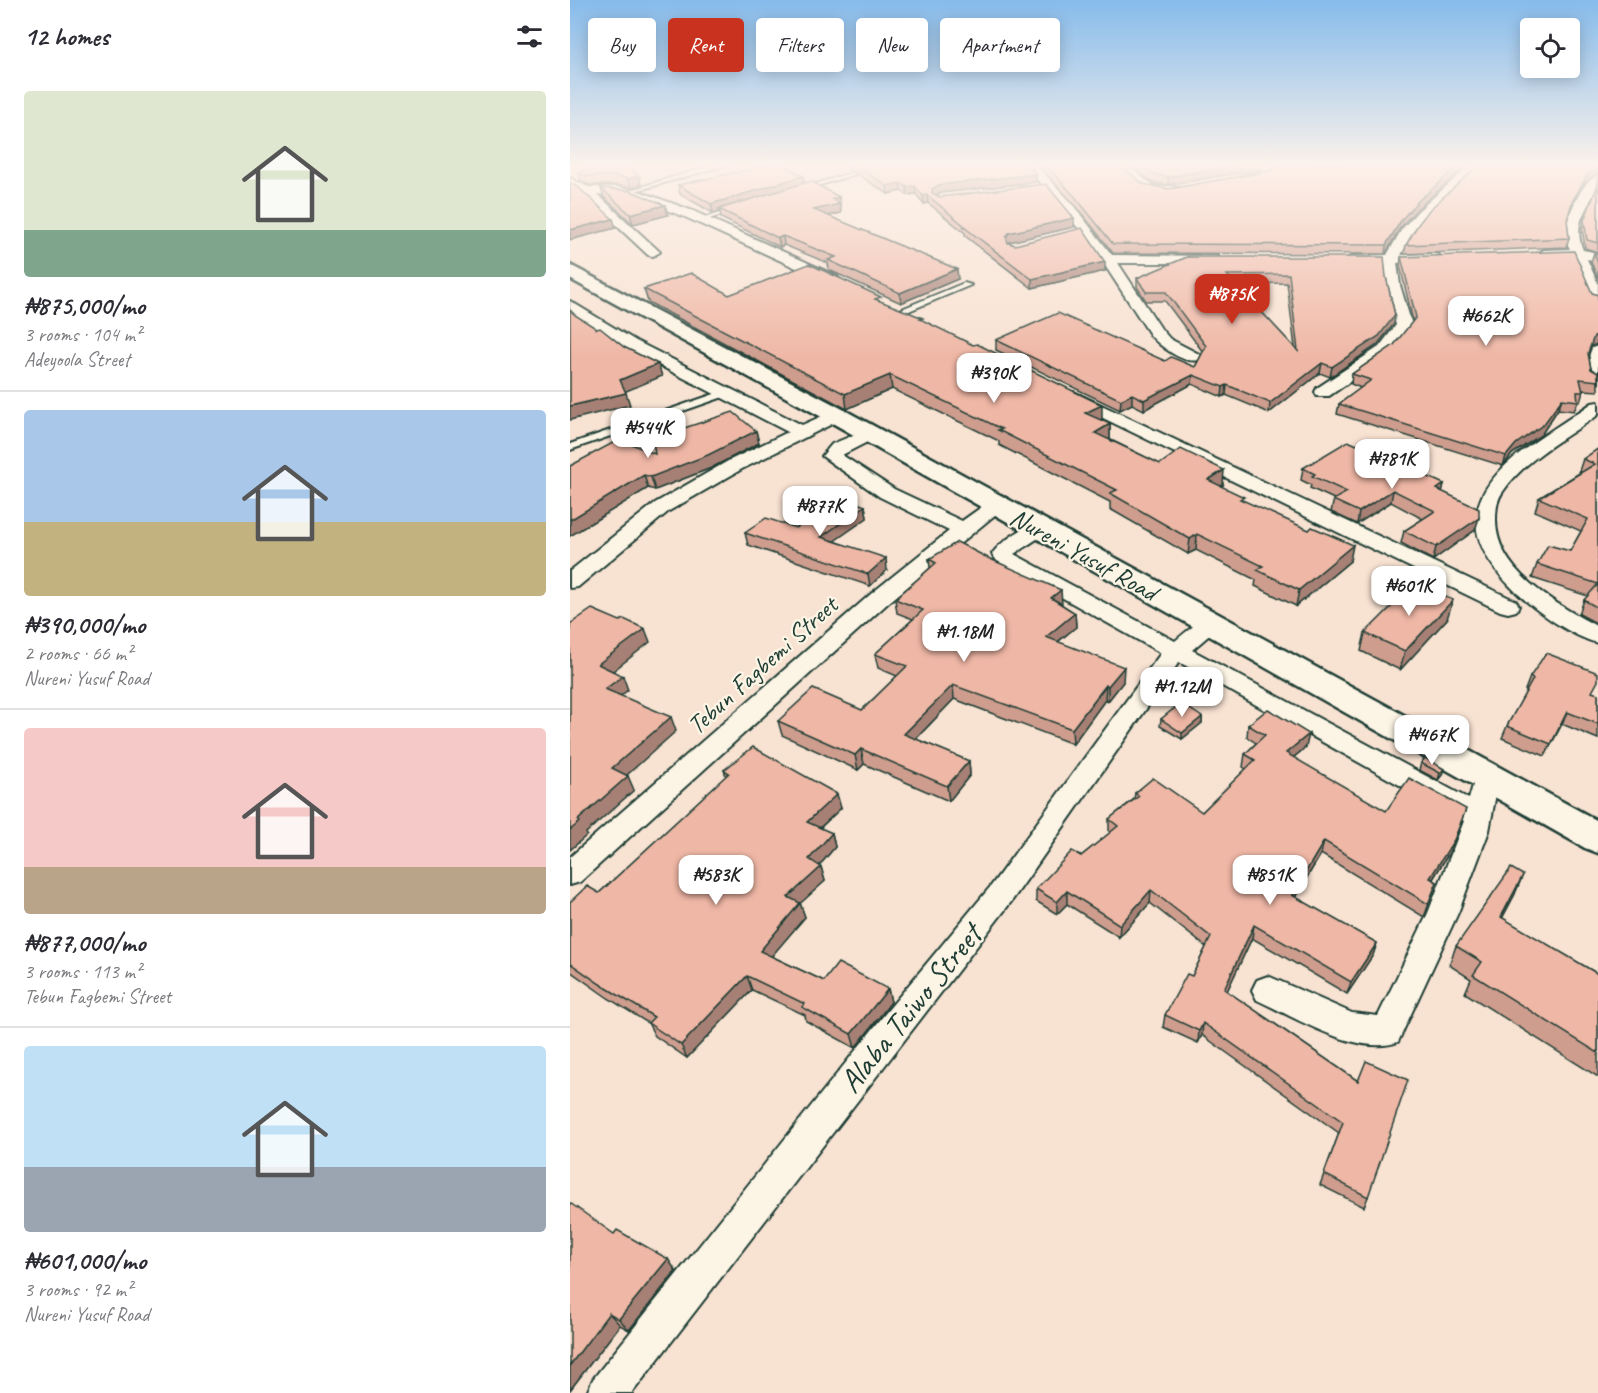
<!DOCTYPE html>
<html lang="en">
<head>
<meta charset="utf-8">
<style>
	body { margin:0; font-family:Caveat,sans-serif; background:#f2f2f3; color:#2b2b33; height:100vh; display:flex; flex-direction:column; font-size:22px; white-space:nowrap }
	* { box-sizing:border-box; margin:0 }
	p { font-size:20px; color:#7c7c81 }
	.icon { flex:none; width:33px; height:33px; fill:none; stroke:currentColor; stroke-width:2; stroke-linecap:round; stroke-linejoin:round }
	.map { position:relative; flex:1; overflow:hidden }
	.drawer { display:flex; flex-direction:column; background:#fff; width:570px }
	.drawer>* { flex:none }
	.banner { position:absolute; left:18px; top:18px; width:570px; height:54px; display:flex; gap:12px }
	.buttons { position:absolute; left:950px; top:18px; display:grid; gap:12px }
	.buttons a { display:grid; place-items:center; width:60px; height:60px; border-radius:6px; background:#fff; box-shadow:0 3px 15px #0003; font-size:30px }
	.price { position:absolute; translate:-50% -51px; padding:0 14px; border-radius:12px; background:#fff; color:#222; font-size:20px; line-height:39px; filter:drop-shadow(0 2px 3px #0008) }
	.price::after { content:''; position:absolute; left:50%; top:36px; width:18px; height:14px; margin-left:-9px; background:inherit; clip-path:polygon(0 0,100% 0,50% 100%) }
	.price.current { background:#c8321e; color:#fff }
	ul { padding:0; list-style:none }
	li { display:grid; align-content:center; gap:12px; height:318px; padding:0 24px }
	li+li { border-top:2px solid #e1e1e2 }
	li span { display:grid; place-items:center; height:186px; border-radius:6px; color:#555 }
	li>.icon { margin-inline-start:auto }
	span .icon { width:108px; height:108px; fill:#fffc; stroke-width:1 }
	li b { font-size:26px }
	h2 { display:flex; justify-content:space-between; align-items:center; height:72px; padding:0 24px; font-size:26px }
	.tag { padding:0 21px; border-radius:6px; background:#fff; box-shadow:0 3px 15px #0003; font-size:21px; line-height:54px }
	.tag.current { background:#c8321e; color:#fff }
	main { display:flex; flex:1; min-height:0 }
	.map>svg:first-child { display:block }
</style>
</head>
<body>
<main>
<section class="drawer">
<h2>12 homes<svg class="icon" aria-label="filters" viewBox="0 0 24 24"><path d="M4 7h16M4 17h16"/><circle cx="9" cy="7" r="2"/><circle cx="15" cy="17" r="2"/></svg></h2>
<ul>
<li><span style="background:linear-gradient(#dfe7d0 75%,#7fa58c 0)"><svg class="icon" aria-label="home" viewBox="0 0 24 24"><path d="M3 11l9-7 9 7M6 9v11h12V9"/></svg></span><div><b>₦875,000/mo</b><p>3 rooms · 104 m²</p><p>Adeyoola Street</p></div></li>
<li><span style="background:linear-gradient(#a9c7e8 60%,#c2b280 0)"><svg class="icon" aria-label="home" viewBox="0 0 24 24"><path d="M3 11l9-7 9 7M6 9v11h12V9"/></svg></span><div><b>₦390,000/mo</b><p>2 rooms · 66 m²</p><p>Nureni Yusuf Road</p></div></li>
<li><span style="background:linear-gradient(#f6c9c9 75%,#b9a48a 0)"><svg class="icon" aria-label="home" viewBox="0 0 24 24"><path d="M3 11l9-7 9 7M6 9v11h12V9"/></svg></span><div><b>₦877,000/mo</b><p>3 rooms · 113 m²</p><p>Tebun Fagbemi Street</p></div></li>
<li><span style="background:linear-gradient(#bfe0f5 65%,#9aa5b1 0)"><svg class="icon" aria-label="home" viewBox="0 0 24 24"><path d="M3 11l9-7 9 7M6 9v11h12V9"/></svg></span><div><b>₦601,000/mo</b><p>3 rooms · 92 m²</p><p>Nureni Yusuf Road</p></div></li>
</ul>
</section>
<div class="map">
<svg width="1028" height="1393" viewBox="0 0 1028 1393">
	<rect width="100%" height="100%" fill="#f8e2d2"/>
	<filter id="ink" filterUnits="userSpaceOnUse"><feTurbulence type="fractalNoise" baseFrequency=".0167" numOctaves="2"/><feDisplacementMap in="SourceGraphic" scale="12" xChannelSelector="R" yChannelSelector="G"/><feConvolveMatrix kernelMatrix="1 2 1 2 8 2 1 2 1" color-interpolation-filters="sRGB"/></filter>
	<g filter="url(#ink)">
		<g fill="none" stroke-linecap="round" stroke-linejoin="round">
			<g stroke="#1f3d34" stroke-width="4">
				<g id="lane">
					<polygon points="148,164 159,164 59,193 54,192"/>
					<polygon points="281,173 286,174 234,190 229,189"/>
					<polygon points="162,209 167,210 133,221 128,220"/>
					<polygon points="394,283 401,285 334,313 327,311"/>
					<polygon points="156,390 160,393 159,395 0,450 0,444"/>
				</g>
			</g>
			<g stroke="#1f3d34" stroke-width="4">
				<g id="street">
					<path d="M453 164H465L499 200 542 255 647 256 649 259 642 263H548L592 330 600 339 629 354 631 357 629 360C613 364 591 347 581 336L523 247 490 205Z"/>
					<path d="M542 164C563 164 567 176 584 185 592 189 603 183 611 190 591 206 556 179 542 164Z"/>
					<polygon points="686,164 702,164 708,171 703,176 668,181 668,177 696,170"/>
					<polygon points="902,164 914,164 857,216 843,233 831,255 864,254 869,255 871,258 869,261 827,263 830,285 842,325 821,353 759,396 747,396 745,392 747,388 809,347 826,325 816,285 814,263 782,264 775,260 782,256 817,255 832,229 848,211"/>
					<path d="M1028 175C1028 203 999 216 1013 250L1028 253V261L1017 259 1028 284V305L1021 301 1003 257 974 258 967 254 974 250 1000 249C998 245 996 241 996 236 995 219 1012 180 1028 175Z"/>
					<polygon points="0,178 18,187 47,187 71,192 123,211 267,276 269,279 262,283 257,282 115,217 64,198 27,194 90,252 83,256 78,255 12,193 0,187"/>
					<polygon points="0,301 66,341 232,425 268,409 274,410 277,414 274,418 172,469 99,511 8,587 0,588 0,571 85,503 158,461 218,432 54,347 0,312"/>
					<polygon points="1028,346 1028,383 1020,378 1017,362 1022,348"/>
					<polygon points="504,392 946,601 949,606 946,611 938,613 930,611 498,401 496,397 498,393"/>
					<path d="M1028 402V415C996 438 954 459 932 493 927 500 926 510 926 519 925 572 988 605 1028 627V643C1000 636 960 607 940 586 853 497 954 451 1022 403Z"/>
					<polygon points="301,428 307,429 310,433 307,437 272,455 324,489 392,521 420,501 434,501 437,505 318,603 10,882 0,885 0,857 302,593 379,531 310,497 252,456 262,444"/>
					<path d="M469 523 476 525 479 529 476 533 444 554 605 641C618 631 631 616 648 620L651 625 622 650 899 799 907 771 916 768 925 771 929 778 919 831 888 913 828 1042C789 1057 724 1017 687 1000L682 990 687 980 698 976 782 1013 808 1016 858 913 894 821 609 662 441 902 62 1393H17L23 1379 318 1010 421 886 591 653 427 561 422 554C431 541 453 527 469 523Z"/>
				</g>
			</g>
			<g stroke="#1f3d34" stroke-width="5">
				<polygon id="secondary" points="0,265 267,406 1028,821 1028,853 1015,848 250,416 0,279"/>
			</g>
			<use href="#lane" fill="#fcf5e5" fill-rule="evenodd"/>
			<use href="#street" fill="#fcf5e5" fill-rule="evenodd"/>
			<use href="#secondary" fill="#fcf5e5" fill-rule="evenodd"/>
		</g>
		<g fill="#ce9d8e" stroke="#1f3d34" stroke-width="1.5" fill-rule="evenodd">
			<polygon points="271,164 458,164 466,174 466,182 370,193 366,195 370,197 504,227 439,242 439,243 535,271 462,288 395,236 395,233 358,203 354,204 346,194 337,195 331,191 318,194"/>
			<polygon points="467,164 549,164 573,184 599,189 700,171 706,167 704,164 898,164 847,209 830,228 815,254 543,253 507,207"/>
			<polygon points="559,164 690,164 690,169 598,185 583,182"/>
			<polygon points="1028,164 1028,173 1014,183 1000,210 997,220 999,238 996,247 834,254 836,245"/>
			<polygon points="9,172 69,176 71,185 61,188 47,185 19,185 11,181"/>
			<polygon points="234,183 269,197 271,213 258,216 388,279 331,303 259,270 258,263 214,245 210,247 151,218 150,211 143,213 110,194 108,185"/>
			<polygon points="1028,186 1028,252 1015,248 1012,228"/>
			<polygon points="31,188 95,205 98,215 63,224 34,197"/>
			<polygon points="1024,253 1028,254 1028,278 1021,262"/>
			<path d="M617 257 816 277 825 315 824 324 807 345 760 377 750 373 699 413 656 395 652 397 622 384 574 410 562 404 550 410 426 350V340L595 361 625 367 633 352 595 301H576L567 287V278ZM717 283 725 348 666 284Z"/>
			<polygon points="831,257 1022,293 1028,295 1028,344 1021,346 1018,354 1021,369 1028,373 1028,391 1013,390 1013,392 1010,402 1008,402 1004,411 988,409 971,435 942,454 933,466 767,414 769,404 791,388 781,384 782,374 824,345 843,321 830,266"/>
			<polygon points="74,289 159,295 312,302 353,321 532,419 531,420 540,424 540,439 539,439 590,464 653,485 651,486 673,501 780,561 726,606 685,586 686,580 626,550 618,554 540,509 540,502 429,445 429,441 322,389 277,409 78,302"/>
			<polygon points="109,430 186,431 189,443 141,468 85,490 78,488 0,536 0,466 85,454"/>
			<polygon points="1028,449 1028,624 1009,614 1014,600 1018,596 962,578 967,564 1000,551 1011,531 965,511 969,498 1011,472 1009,471 1013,459"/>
			<polygon points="733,468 874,484 872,492 905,530 863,560 831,543 834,531 853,519 821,502 787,524 761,512 764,499 740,488 741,485 731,480"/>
			<polygon points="295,506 297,518 264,541 317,570 300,586 178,545 175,533 226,528"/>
			<polygon points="359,559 491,604 505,613 506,627 488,642 553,682 538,701 535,700 503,744 384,699 346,739 399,761 400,775 379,801 294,764 288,770 212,735 208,721 292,710 327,676 308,668 305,654 343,619 327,613 325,599 360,568"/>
			<polygon points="877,619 830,670 791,651 795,633"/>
			<polygon points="960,677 1028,694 1028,739 992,724 975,756 932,738 937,726 957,690 955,690"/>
			<polygon points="632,717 632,723 612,739 590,726 591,719"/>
			<polygon points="678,725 736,747 723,758 879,853 863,879 867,882 854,917 751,854 725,897 807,943 803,955 777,994 682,938 657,991 788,1081 798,1197 794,1207 750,1185 769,1133 632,1035 628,1043 593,1027 595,1015 622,976 636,947 580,903 549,937 497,904 487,914 466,901 466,889 511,856 540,833 539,831 539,819 564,799 565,793 632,812 676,769 673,767 675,754 686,743 677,737"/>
			<polygon points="855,758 872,775 868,780 849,770 851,763"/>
			<polygon points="154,770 271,808 250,828 262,833 265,847 249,866 251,867 255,881 230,903 235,917 201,956 254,981 318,989 321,1002 285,1048 236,1021 235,1015 182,990 117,1058 85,1036 78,1023 38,998 0,971 0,902 29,893 156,776"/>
			<polygon points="945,894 932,918 1028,974 1028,1077 895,993 901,979 879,965 886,946"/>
			<polygon points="44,1234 106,1271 59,1330 50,1325 0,1390"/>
		</g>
		<g fill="#a78074" stroke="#1f3d34" stroke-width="1.5">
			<polygon points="671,164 690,164 690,169 598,185 598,177"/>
			<polygon points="891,164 898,164 847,209 830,228 815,254 816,245 832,219 848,201"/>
			<polygon points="1028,167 1028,173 1014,183 999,210 1002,202 1017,175"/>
			<polygon points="466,174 466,182 370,193 363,197 363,201 362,189 369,185"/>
			<polygon points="69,176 71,185 61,188 58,179"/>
			<polygon points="233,176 235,185 149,209 150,211 143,213 141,204"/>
			<polygon points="330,183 331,191 318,194 317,186"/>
			<polygon points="345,186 346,194 337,195 337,187"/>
			<polygon points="357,195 358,203 354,204 353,196"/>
			<polygon points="269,197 271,213 245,219 244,210 262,199"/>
			<polygon points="95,205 98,215 63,224 60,214"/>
			<polygon points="504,218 504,227 439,242 436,246 436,237 439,233"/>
			<polygon points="43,219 46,228 0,240 0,230"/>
			<polygon points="213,236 214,245 210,247 208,238"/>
			<polygon points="535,262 535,271 462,288 462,279"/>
			<polygon points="387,269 388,279 331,303 330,293"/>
			<polygon points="825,315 824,324 807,345 760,377 762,367"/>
			<polygon points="1028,335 1027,344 1021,346 1015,362 1024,336"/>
			<polygon points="752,363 750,373 699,413 700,403"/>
			<polygon points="88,364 92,376 54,392 50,380"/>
			<polygon points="320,375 322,389 277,409 275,394"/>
			<polygon points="623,375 622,384 574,410 574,400"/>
			<polygon points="657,385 656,395 652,397 653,387"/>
			<polygon points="56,393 60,405 0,420 0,406"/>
			<polygon points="562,394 562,404 550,410 551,400"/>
			<polygon points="992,399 988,409 971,435 942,454 933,466 936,456 946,444"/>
			<polygon points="532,405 532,419 515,428 515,413"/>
			<polygon points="540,424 540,439 525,448 525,433"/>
			<polygon points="186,431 189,443 141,468 85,490 81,477"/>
			<polygon points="654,470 653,485 636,495 638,480"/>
			<polygon points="74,475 78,488 0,536 0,520"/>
			<polygon points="874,484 871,496 867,489"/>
			<polygon points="823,490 821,502 787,524 789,512"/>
			<polygon points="295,506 297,518 253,549 251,537"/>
			<polygon points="909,518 905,530 863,560 866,547"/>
			<polygon points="627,534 626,550 618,554 620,539"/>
			<polygon points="783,545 780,561 726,606 729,590"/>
			<polygon points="316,558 317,570 300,586 298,574"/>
			<polygon points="491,590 492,604 481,598"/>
			<polygon points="883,600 877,619 830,670 835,651"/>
			<polygon points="505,613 506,627 476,651 476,637"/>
			<polygon points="75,629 80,642 34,678 28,664"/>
			<polygon points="554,667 553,682 538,701 538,686"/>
			<polygon points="53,676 58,690 41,703 35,689"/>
			<polygon points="383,685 384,699 337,748 334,734"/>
			<polygon points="536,685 535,700 503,744 502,729"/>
			<polygon points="997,712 992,724 975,756"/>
			<polygon points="101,717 106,731 49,782 42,768"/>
			<polygon points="632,717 632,723 612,739 612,733"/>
			<polygon points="739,734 736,747 713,766 716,753"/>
			<polygon points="291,749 294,764 288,770 285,755"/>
			<polygon points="399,761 400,775 379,801 377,786"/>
			<polygon points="874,769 872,775 868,780 870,773"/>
			<polygon points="58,776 64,790 16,833 17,835 0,850 0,830 8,820"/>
			<polygon points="267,794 271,808 241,836 237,822"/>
			<polygon points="896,809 879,853 856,890 860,878"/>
			<polygon points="262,833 265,847 243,873 239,859"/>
			<polygon points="754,841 751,854 719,907 722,895"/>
			<polygon points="251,867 255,881 222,911 218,897"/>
			<polygon points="953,875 945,894 923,936 931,917"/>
			<polygon points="581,890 580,903 549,937 550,925"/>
			<polygon points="497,891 497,904 487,914 487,902"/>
			<polygon points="230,903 235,917 195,964 190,951"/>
			<polygon points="684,925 682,938 652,1002 654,989"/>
			<polygon points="807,943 803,955 777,994 781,982"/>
			<polygon points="177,976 182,990 117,1058 111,1045"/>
			<polygon points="318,989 321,1002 285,1048 281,1034"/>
			<polygon points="633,1023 632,1035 628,1043 629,1031"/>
			<polygon points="98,1259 106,1271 59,1330 49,1319"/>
			<polygon points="39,1313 50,1325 0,1390 0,1365"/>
		</g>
		<g fill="#efb7a5" stroke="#1f3d34" stroke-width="1.5" fill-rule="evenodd">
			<polygon points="35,164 53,164 69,176 58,179 44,176 16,176 9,172 35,165"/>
			<polygon points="203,164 213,164 233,176 141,204 108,185"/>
			<polygon points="283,164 458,164 466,174 369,185 362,189 362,193 370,197 476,184 504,218 439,233 436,237 438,243 445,245 512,228 535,262 462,279 394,227 396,227 357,195 353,196 345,186 337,187 330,183 317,186"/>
			<polygon points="475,164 549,164 573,184 599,189 700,171 710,164 891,164 848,201 832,219 816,245 543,244 507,199"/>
			<polygon points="570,164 671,164 598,177 583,174"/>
			<polygon points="910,164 1028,164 1028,167 1017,175 1002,202 997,220 999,238 836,245 847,226 860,209"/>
			<polygon points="241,181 269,197 262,199 270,204 244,210 387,269 330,293 258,260 266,257 213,236 208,238 149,209"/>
			<polygon points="0,183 8,187 43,219 0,230"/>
			<polygon points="1028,186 1028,243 1017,240 1014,220"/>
			<polygon points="31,188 61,191 95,205 60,214"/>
			<polygon points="1004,251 1022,293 1028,295 1028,335 1024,336 1018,353 1021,369 1028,373 1028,381 1010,379 1013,392 1007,392 1008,401 992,399 974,424 946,444 936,456 769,404 801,380 782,374 824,345 846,317 831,257"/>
			<polygon points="1024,253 1028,254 1028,263"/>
			<path d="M617 257H814L816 277 825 315 809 336 762 367 752 363 700 403 657 385 653 387 623 375 574 400 562 394 551 400 426 340 488 313 595 361 601 357 625 367 636 346 596 292H576L567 278ZM719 274 728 351 657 275Z"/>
			<polygon points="239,264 311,297 305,299 353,318 350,319 403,345 407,344 532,405 515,413 540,424 525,433 590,464 611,449 654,470 638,480 674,497 670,499 739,530 742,527 783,545 729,590 687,570 693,566 627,534 620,539 540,493 547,490 428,430 432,429 320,375 275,394 74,289 121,273 159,295"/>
			<polygon points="0,310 5,315 27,329 30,328 54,347 88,364 50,380 56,393 0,406"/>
			<polygon points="163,412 186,431 138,455 81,477 74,475 0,520 0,466 50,439 85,454 81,430 107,425 108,430"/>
			<polygon points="778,441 874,484 867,489 909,509 909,518 866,547 834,531 865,511 823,490 789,512 763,500 777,492 742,476 745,474 733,468"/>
			<polygon points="1028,449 1028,584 967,564 978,545 1000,551 1018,519 969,498 1025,464 1013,459"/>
			<polygon points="271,497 295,506 251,537 316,558 298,574 175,533 196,518 226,528"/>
			<polygon points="387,542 418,558 491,590 481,598 505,613 476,637 554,667 538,686 536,685 502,729 383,685 334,734 399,761 377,786 291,749 285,755 208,721 243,689 292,710 337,666 305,654 353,610 325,599 366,563 359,559"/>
			<polygon points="844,584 883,600 835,651 795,633"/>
			<polygon points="1028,584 1028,608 1014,600"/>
			<polygon points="22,609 50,621 54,619 75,629 28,664 53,676 35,689 101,717 42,768 58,776 8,820 10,822 0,830 0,624"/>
			<polygon points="976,653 1028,673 1028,681 1022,692 1028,694 1028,724 997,712 981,744 937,726 963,679 960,677"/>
			<polygon points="611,703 632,717 612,733 591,719"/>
			<polygon points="698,709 739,734 716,753 816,811 839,778 896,809 884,840 860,878 867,882 858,904 754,841 722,895 807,943 781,982 684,925 654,989 788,1081 796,1061 838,1080 798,1197 754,1174 773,1122 633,1023 629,1031 595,1015 617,974 622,976 641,937 581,890 550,925 497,891 487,902 466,889 502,851 511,856 548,826 539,819 569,796 565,793 583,778 632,812 685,760 675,754 695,735 678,725"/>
			<polygon points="183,747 267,794 237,822 262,833 239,859 251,867 218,897 230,903 190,951 254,981 268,963 318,989 281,1034 232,1007 235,1004 177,976 111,1045 78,1023 84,1017 30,984 0,963 0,902 17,886 29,893 159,773 154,770"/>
			<polygon points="855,758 874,769 870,773 851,763"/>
			<polygon points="941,868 953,875 931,917 1028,974 1028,1053 903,975 912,962 886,946"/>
			<polygon points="0,1203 44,1234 47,1230 98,1259 49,1319 39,1313 0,1365"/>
		</g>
	</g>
	<linearGradient id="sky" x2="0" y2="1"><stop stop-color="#86bbeb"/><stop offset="0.46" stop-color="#fcf2eb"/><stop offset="1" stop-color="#fcf2eb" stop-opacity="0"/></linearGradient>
	<rect width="1028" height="359" fill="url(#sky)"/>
	<g text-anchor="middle" stroke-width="4.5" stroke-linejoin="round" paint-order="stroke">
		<g font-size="26" fill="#1f3d34" stroke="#fcf5e5">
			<text transform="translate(514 554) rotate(29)" y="9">Nureni Yusuf Road</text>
			<text transform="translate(192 665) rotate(-42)" y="9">Tebun Fagbemi Street</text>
		</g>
		<g font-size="32" fill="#1f3d34" stroke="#fcf5e5">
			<text transform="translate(340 1008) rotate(-51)" y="11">Alaba Taiwo Street</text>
		</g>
	</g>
</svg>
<div class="buttons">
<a><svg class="icon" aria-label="locate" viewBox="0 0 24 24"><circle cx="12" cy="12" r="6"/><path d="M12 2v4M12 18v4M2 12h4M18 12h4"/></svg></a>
</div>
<b class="price current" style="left:662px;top:325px">₦875K</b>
<b class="price" style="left:916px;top:347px">₦662K</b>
<b class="price" style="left:424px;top:404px">₦390K</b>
<b class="price" style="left:78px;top:459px">₦544K</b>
<b class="price" style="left:822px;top:490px">₦781K</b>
<b class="price" style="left:250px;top:537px">₦877K</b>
<b class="price" style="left:839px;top:617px">₦601K</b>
<b class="price" style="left:394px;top:663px">₦1.18M</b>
<b class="price" style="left:612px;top:718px">₦1.12M</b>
<b class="price" style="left:862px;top:766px">₦467K</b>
<b class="price" style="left:146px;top:906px">₦583K</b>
<b class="price" style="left:700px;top:906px">₦851K</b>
<div class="banner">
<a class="tag">Buy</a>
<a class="tag current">Rent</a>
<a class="tag">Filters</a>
<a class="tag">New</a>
<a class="tag">Apartment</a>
</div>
</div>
</main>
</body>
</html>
